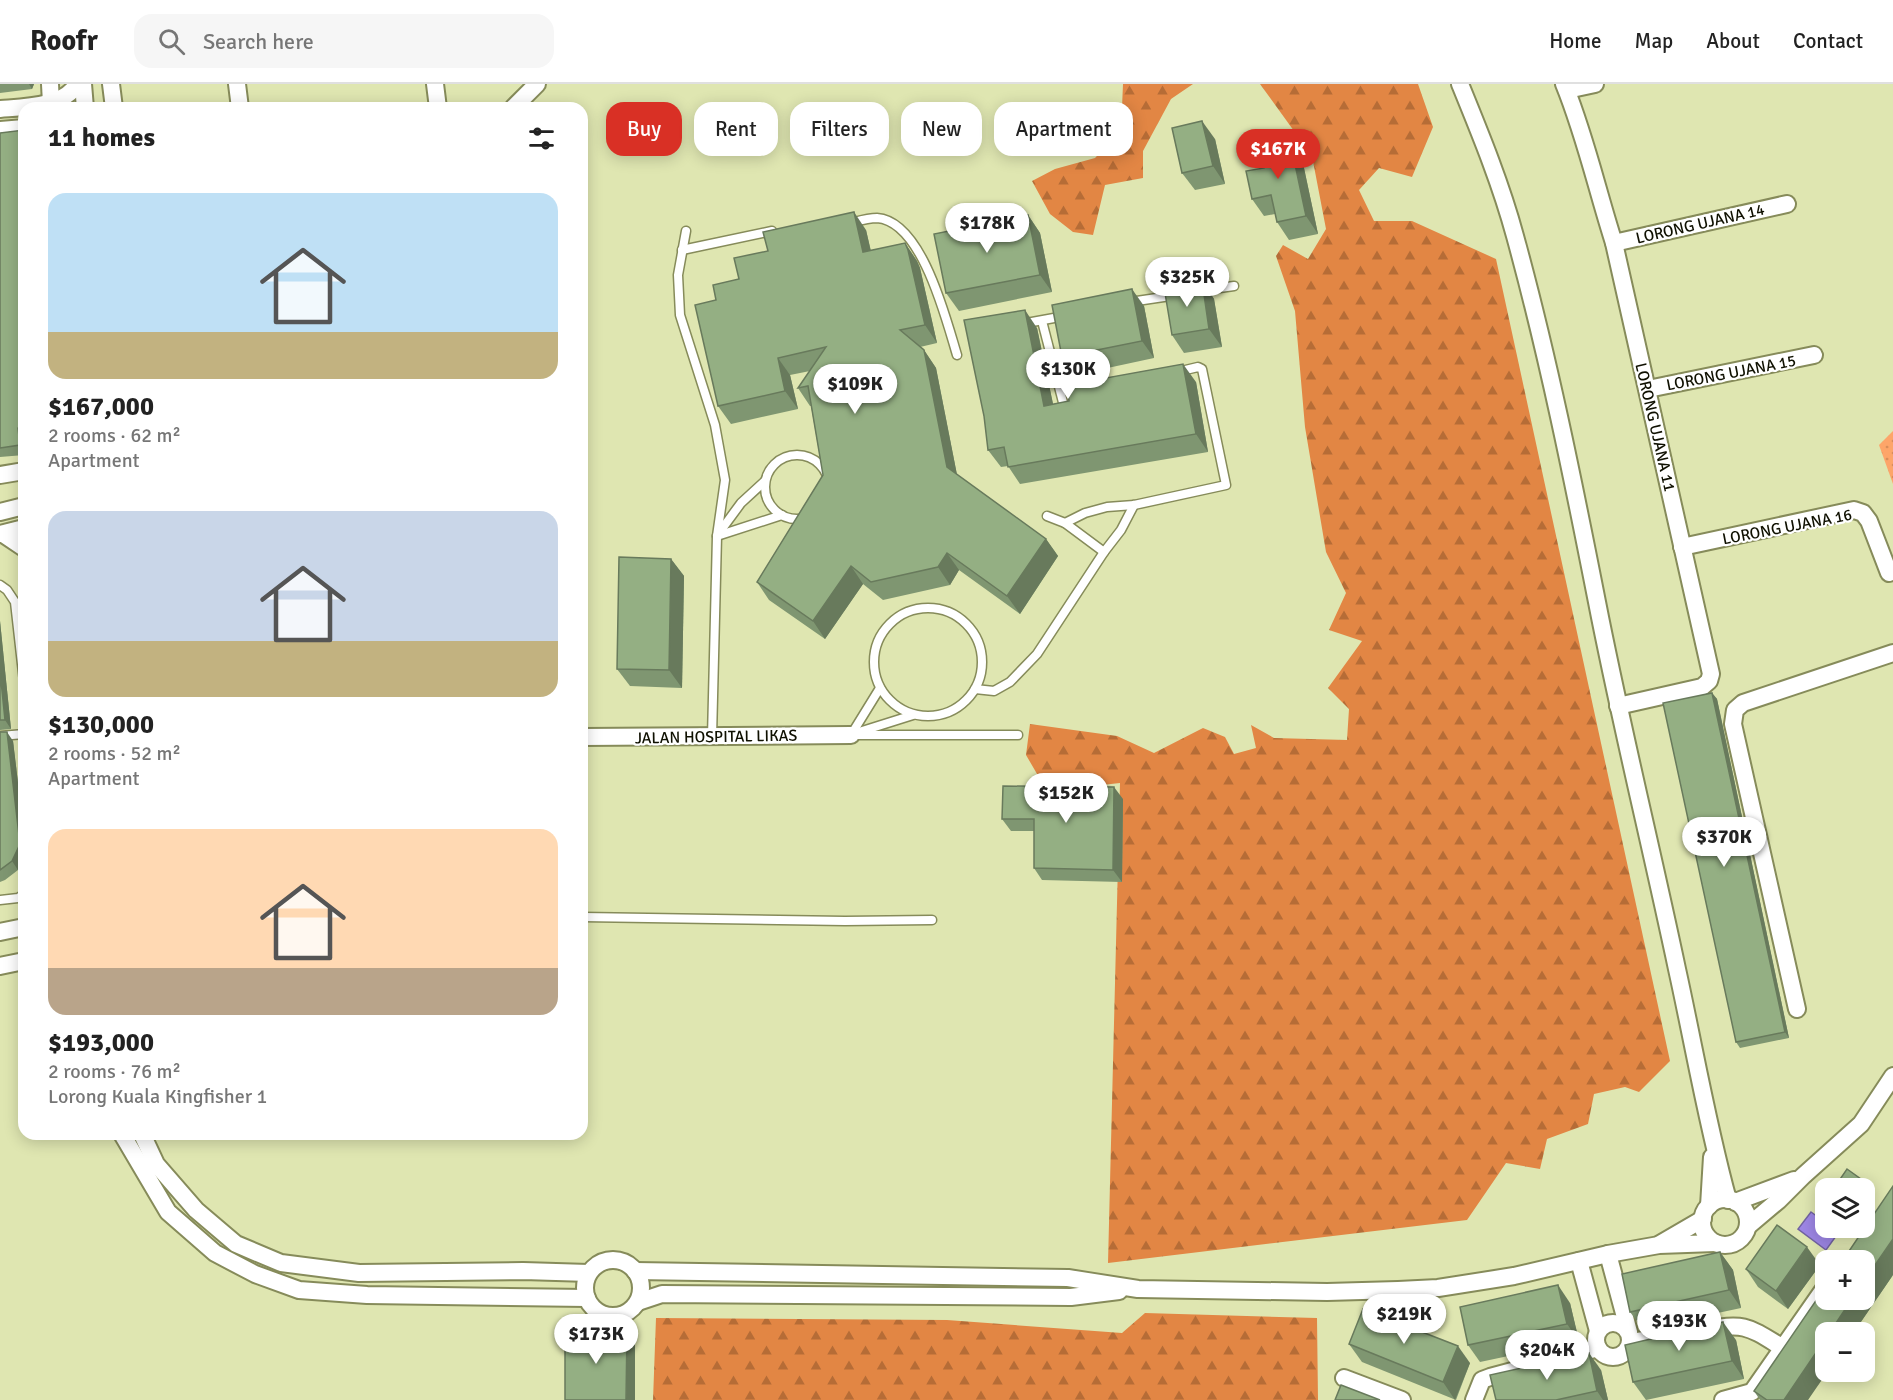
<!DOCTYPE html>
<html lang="en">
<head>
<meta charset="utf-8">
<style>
	body { margin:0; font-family:Signika,sans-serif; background:#f6f6f6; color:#222; height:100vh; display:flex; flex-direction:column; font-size:22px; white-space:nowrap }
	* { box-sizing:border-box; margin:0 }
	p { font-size:20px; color:#767676 }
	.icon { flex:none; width:33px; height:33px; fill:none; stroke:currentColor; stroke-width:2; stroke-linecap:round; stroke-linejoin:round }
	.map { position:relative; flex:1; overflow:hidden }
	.side { position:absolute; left:18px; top:18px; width:570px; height:1038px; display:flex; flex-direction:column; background:#fff; border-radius:18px; box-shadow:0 3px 15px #0003 }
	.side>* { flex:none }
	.hud { position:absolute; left:606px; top:18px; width:570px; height:54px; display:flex; gap:12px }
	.tools { position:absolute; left:1815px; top:1094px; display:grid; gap:12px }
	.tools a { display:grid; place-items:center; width:60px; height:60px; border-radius:12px; background:#fff; box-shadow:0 3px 15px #0003; font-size:30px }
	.price { position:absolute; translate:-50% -51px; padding:0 14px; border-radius:21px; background:#fff; color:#222; font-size:20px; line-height:39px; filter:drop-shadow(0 2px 3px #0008) }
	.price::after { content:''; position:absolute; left:50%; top:36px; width:18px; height:14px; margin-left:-9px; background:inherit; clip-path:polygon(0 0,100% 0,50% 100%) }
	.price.active { background:#d93025; color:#fff }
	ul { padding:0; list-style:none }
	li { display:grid; align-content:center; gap:12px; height:318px; padding:0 30px }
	li span { display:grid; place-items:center; height:186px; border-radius:18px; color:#555 }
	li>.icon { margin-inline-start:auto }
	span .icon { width:108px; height:108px; fill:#fffc; stroke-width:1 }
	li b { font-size:26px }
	h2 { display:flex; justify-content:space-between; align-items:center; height:72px; padding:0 30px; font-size:26px }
	.pill { padding:0 21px; border-radius:18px; background:#fff; box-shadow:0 3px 15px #0003; font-size:21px; line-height:54px }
	.pill.active { background:#d93025; color:#fff }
	header { display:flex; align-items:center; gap:36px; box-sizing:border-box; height:84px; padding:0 30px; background:#fff; border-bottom:2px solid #e0e0e0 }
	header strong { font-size:28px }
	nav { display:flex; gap:33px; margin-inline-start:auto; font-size:21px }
	.search { width:420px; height:54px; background:#f6f6f6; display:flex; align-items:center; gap:15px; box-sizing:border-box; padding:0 21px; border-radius:18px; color:#767676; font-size:22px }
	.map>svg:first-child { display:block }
</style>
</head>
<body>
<header>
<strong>Roofr</strong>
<div class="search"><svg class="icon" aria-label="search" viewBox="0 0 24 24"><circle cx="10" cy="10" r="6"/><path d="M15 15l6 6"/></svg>Search here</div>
<nav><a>Home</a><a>Map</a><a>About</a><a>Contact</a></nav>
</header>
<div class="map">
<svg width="1893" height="1316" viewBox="0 0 1893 1316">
	<defs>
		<pattern id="grass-dots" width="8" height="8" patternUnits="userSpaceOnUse" patternTransform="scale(1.5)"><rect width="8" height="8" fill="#fda569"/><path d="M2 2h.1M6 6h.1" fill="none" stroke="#d88d59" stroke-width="1.8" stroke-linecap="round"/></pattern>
		<pattern id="forest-firs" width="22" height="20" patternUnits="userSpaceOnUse" patternTransform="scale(1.5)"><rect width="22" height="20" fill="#e28644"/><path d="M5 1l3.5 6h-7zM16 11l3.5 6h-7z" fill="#b66c36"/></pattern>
	</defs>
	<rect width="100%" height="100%" fill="#dfe6b1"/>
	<polygon fill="url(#grass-dots)" points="1893,347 1893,400 1879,361"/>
	<g fill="url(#forest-firs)">
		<polygon points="1123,0 1193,0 1171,15 1143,67 1143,94 1105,101 1093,151 1073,148 1050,130 1032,97 1055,85 1095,74 1121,47"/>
		<polygon points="1260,0 1418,0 1433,43 1412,93 1379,84 1359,106 1374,137 1412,137 1496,175 1670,977 1639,1008 1625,1003 1594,1010 1588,1040 1547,1055 1540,1085 1506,1079 1467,1136 1108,1179 1120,699 1047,707 1026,671 1030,640 1117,652 1154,669 1203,644 1225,653 1234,670 1256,664 1251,641 1274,654 1347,656 1349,625 1328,604 1362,557 1329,546 1346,509 1326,468 1305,343 1295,227 1276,172 1283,161 1308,175 1326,145 1312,72"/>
		<polygon points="1145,1229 1317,1234 1318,1316 653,1316 656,1234 947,1236 1122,1249"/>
	</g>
	<polygon fill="#9d86e5" stroke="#7263a1" stroke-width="1.5" points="1811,1128 1825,1138 1826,1143 1832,1143 1839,1148 1826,1166 1798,1145"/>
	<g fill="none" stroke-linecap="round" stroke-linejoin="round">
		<g stroke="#868b5a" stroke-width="11">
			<g id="service">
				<path d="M850 139C858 137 868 134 877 134 922 137 946 235 957 271"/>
				<polyline points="686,147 678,191 680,231 715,341 725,396 717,452 712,653"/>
				<polyline points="682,166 772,147"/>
				<polyline points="1198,207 1234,202"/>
				<polyline points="1130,218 1177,211"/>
				<polyline points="1042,237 1066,330"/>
				<polyline points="1021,240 1065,232"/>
				<circle cx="797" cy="403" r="32"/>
				<polyline points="1047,432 1065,439"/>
				<polyline points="719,449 741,419 765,397"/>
				<polyline points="717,452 782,431"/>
				<polyline points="1104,468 1065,439 1085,429 1107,423 1134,421 1226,401 1202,285 1198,283 1177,288"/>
				<polyline points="0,501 7,506 15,518 24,598"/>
				<circle cx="928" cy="578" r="54"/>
				<polyline points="975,605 994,607 1010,598 1037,570 1104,468 1121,446 1134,421"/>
				<polyline points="859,648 913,631"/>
				<polyline points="851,651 1018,651"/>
				<polyline points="851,651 880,604"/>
				<polyline points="0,652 24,650"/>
				<polyline points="0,816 18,814 24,810"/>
				<polyline points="582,833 845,837 932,836"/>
			</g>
		</g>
		<g stroke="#868b5a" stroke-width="20">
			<g id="minor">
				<polyline points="50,0 51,20"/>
				<polyline points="83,0 85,24"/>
				<polyline points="111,0 114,24"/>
				<polyline points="237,0 240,24"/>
				<polyline points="435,0 438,24"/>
				<path d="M1460 0C1480 49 1501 100 1515 152 1548 272 1573 396 1597 518 1621 641 1651 762 1677 885 1694 962 1707 1040 1728 1116"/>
				<path d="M1564 0C1585 51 1597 106 1614 159L1711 590 1709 597 1702 603 1618 622"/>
				<polyline points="1567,6 1595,0"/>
				<polyline points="513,24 537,0"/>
				<path d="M0 25C24 23 64 23 77 0"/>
				<polyline points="0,46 24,44"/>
				<polyline points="1614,159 1787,120"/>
				<polyline points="1648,305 1814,271"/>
				<polyline points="0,391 24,387"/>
				<polyline points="0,428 24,422"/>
				<polyline points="0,450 24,444"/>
				<polyline points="3,450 24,464"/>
				<polyline points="1682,463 1854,426 1863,429 1869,437 1889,489"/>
				<polyline points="582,653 851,651"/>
				<polyline points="0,848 24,843"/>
				<polyline points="0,882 24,877"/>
				<polyline points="1797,925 1733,640 1735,626 1743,619 1893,569"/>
				<polyline points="122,1050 168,1128 215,1169 255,1190 299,1206 367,1211 587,1214"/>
				<polyline points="142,1050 156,1080 196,1126 236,1160 281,1179 359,1189 523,1187 589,1189"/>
				<circle cx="1725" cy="1138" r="23"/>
				<polyline points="1735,1118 1794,1096"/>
				<polyline points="1709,1122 1712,1073"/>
				<polyline points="1748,1142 1779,1116 1803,1092 1861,1040 1893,992"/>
				<polyline points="1660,1160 1703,1135"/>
				<polyline points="1608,1170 1629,1248"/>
				<circle cx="613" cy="1204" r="28"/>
				<polyline points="1579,1177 1598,1247"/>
				<polyline points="635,1187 1068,1194 1138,1205 1327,1208 1398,1206 1438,1204 1514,1192 1608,1170 1659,1161 1715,1159"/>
				<polyline points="638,1218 662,1210 1071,1213 1119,1207"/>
				<circle cx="1613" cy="1256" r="17"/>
				<path d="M1704 1246C1745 1238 1749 1243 1783 1264"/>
				<polyline points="1631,1258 1664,1253"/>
				<polyline points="1344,1294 1402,1316"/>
				<polyline points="1474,1316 1482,1296 1490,1293 1598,1264"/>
				<polyline points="1723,1316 1752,1308 1826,1202"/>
			</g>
		</g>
		<use href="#service" stroke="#fff" stroke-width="8"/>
		<use href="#minor" stroke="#fff" stroke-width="16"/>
	</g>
	<g fill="#7f9671">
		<polygon points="0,0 34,0 32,5 0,9"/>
		<polygon points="24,46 24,371 0,373 0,49"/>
		<polygon points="1289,52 1301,70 1318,150 1289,156 1277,138 1275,130 1264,132 1252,115 1264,84"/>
		<polygon points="1215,55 1225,100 1195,106 1182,89"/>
		<polygon points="1028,131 1040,149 1052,208 959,227 946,209"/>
		<polygon points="866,146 871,167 905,159 917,177 920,184 937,259 920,263 924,266 936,284 957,391 1046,455 1058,472 1020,530 959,486 950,501 883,516 863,500 825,555 769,516 757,498 823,391 811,322 810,322 798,304 810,287 790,291 798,325 731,340 718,322 716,216 739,195"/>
		<polygon points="1202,197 1214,215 1222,263 1184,269 1172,251"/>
		<polygon points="1144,222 1154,274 1075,291 1062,273"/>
		<polygon points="1037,244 1053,320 1196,298 1208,368 1020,400 1008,382 1001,383 988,366"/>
		<polygon points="671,475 684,492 682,604 630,602 617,585"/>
		<polygon points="0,537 11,645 0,646"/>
		<polygon points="1712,609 1717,615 1789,954 1740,964 1736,958"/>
		<polygon points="0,648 13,657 24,749 24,774 18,786 5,796 0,798"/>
		<polygon points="1123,715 1122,798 1042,796 1034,784 1034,747 1011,747 1002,735"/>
		<polygon points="1720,1168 1733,1186 1741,1224 1643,1245 1630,1228"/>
		<polygon points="1820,1181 1788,1225 1758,1203 1746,1185"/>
		<polygon points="1893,1191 1854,1248 1826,1248 1808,1316 1760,1316 1754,1307"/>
		<polygon points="1570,1219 1579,1257 1480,1278 1468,1261"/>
		<polygon points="1736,1256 1744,1295 1646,1316 1633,1298"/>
		<polygon points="1349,1260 1470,1279 1456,1316 1362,1278"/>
		<polygon points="1601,1286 1608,1316 1496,1316"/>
	</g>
	<g fill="#687a5c">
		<polygon points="29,0 34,0 32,5"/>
		<polygon points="1202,37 1215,55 1225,100 1213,82"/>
		<polygon points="1289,52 1301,70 1318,150 1306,132"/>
		<polygon points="854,128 866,146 875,186 863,168"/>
		<polygon points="1028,131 1040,149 1052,208 1040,191"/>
		<polygon points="905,159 917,177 920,184 937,259 925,241"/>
		<polygon points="1202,197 1214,215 1222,263 1209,245"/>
		<polygon points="1132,205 1144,222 1154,274 1142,257"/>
		<polygon points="1025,226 1037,244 1057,339 1044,322"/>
		<polygon points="924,266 936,284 959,401 947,383"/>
		<polygon points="778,274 790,291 798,325 785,307"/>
		<polygon points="1183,280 1196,298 1208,368 1196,350"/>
		<polygon points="18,344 24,353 24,367 20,361"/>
		<polygon points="1046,455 1058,472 1020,530 1007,512"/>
		<polygon points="947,469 959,486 950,501 938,483"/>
		<polygon points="671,475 684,492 682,604 669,586"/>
		<polygon points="851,482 863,500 825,555 813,537"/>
		<polygon points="0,537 11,645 5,636 0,587"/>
		<polygon points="1712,609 1717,615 1789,954 1785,948"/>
		<polygon points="7,648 13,657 24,749 24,774 18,786 12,777"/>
		<polygon points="1114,703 1123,715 1122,798 1113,786"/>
		<polygon points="1865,1098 1869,1104 1864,1110 1864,1104 1860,1104"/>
		<polygon points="1893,1155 1893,1191 1854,1248 1830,1248 1852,1215 1864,1215 1864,1197"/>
		<polygon points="1807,1163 1820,1181 1788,1225 1776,1207"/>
		<polygon points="1720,1168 1733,1186 1741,1224 1729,1206"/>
		<polygon points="1558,1201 1570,1219 1579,1257 1567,1240"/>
		<polygon points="1723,1238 1736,1256 1744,1295 1732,1277"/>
		<polygon points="627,1246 635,1258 635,1316 626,1316"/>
		<polygon points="1826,1254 1826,1287 1828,1287 1808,1316 1784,1316"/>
		<polygon points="1458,1262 1470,1279 1455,1316 1443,1298"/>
		<polygon points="1589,1269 1601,1286 1608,1316 1603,1316 1597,1307"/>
	</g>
	<g fill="#94af83" stroke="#687a5c" stroke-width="1.5">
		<polygon points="1202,37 1213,82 1182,89 1172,44"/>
		<polygon points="24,46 24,343 18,344 20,361 0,364 0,49"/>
		<polygon points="1289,52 1306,132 1277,138 1271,111 1252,115 1246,87 1264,84 1259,59"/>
		<polygon points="854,128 863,168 905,159 908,166 925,241 900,246 924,266 947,383 1046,455 1007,512 947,469 938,483 871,498 851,482 813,537 757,498 823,391 808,302 798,304 826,263 778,274 785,307 718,322 695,221 716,216 713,201 739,195 734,174 768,167 763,148"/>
		<polygon points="1028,131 1040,191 946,209 934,150"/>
		<polygon points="1202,197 1209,245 1172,251 1164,203"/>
		<polygon points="1132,205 1142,257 1062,273 1052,221"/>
		<polygon points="1025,226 1044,322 1069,317 1067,301 1183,280 1196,350 1008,383 1004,363 988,366 984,332 964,236"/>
		<polygon points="619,473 671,475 669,586 617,585"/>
		<polygon points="0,587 5,636 0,636"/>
		<polygon points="1712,609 1785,948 1736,958 1663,619"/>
		<polygon points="0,648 7,648 20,760 12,777 0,786"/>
		<polygon points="1003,702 1114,703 1113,786 1034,784 1034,735 1002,735"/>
		<polygon points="1847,1085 1865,1098 1860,1104 1834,1104"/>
		<polygon points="1893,1102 1893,1155 1864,1197 1864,1176 1843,1176"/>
		<polygon points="1826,1115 1826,1126 1820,1122"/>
		<polygon points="1777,1141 1807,1163 1776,1207 1746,1185"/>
		<polygon points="1720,1168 1729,1206 1630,1228 1622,1190"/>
		<polygon points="1558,1201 1567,1240 1468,1261 1460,1223"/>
		<polygon points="1826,1202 1826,1215 1852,1215 1830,1248 1826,1248 1826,1254 1784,1316 1767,1316 1754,1307"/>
		<polygon points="1363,1225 1458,1262 1443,1298 1349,1260"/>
		<polygon points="1723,1238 1732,1277 1633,1298 1625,1261"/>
		<polygon points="565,1245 627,1246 626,1316 565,1316"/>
		<polygon points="1589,1269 1597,1307 1556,1316 1496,1316 1490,1291"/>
		<polygon points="1341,1301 1380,1316 1335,1316"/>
	</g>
	<g text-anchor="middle" stroke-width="4.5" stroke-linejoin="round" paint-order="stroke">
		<g font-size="16" fill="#0f1001" stroke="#fff">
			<text transform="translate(1700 139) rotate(-13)" y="6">LORONG UJANA 14</text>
			<text transform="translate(1731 288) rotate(-11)" y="6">LORONG UJANA 15</text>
			<text transform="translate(1656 343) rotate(77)" y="6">LORONG UJANA 11</text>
			<text transform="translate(1787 442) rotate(-11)" y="6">LORONG UJANA 16</text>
			<text transform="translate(716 652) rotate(-1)" y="6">JALAN HOSPITAL LIKAS</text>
		</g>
	</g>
</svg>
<div class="tools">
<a><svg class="icon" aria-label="layers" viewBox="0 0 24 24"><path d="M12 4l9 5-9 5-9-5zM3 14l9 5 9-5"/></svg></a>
<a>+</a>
<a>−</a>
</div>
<b class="price active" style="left:1278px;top:96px">$167K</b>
<b class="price" style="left:987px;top:170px">$178K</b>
<b class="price" style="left:1187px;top:224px">$325K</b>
<b class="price" style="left:1068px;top:316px">$130K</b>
<b class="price" style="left:855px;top:331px">$109K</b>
<b class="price" style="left:1066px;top:740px">$152K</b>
<b class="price" style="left:1724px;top:784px">$370K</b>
<b class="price" style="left:1404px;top:1261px">$219K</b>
<b class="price" style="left:1679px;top:1268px">$193K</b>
<b class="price" style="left:596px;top:1281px">$173K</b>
<b class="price" style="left:1547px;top:1297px">$204K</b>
<div class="hud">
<a class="pill active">Buy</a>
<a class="pill">Rent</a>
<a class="pill">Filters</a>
<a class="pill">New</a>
<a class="pill">Apartment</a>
</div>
<section class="side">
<h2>11 homes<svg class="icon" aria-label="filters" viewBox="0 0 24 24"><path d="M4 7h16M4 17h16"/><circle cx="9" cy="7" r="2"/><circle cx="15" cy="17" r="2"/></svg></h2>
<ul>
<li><span style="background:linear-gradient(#bfe0f5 75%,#c2b280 0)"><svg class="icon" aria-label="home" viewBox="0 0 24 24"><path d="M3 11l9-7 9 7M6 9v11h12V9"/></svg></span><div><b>$167,000</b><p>2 rooms · 62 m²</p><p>Apartment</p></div></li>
<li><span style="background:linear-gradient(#c9d6e8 70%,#c2b280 0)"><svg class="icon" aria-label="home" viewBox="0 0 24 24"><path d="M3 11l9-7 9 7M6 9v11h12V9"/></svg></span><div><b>$130,000</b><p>2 rooms · 52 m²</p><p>Apartment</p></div></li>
<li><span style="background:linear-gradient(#ffd9b3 75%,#b9a48a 0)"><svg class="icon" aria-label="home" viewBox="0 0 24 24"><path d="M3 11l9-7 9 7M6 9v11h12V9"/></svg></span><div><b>$193,000</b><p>2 rooms · 76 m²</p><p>Lorong Kuala Kingfisher 1</p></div></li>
</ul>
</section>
</div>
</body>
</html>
